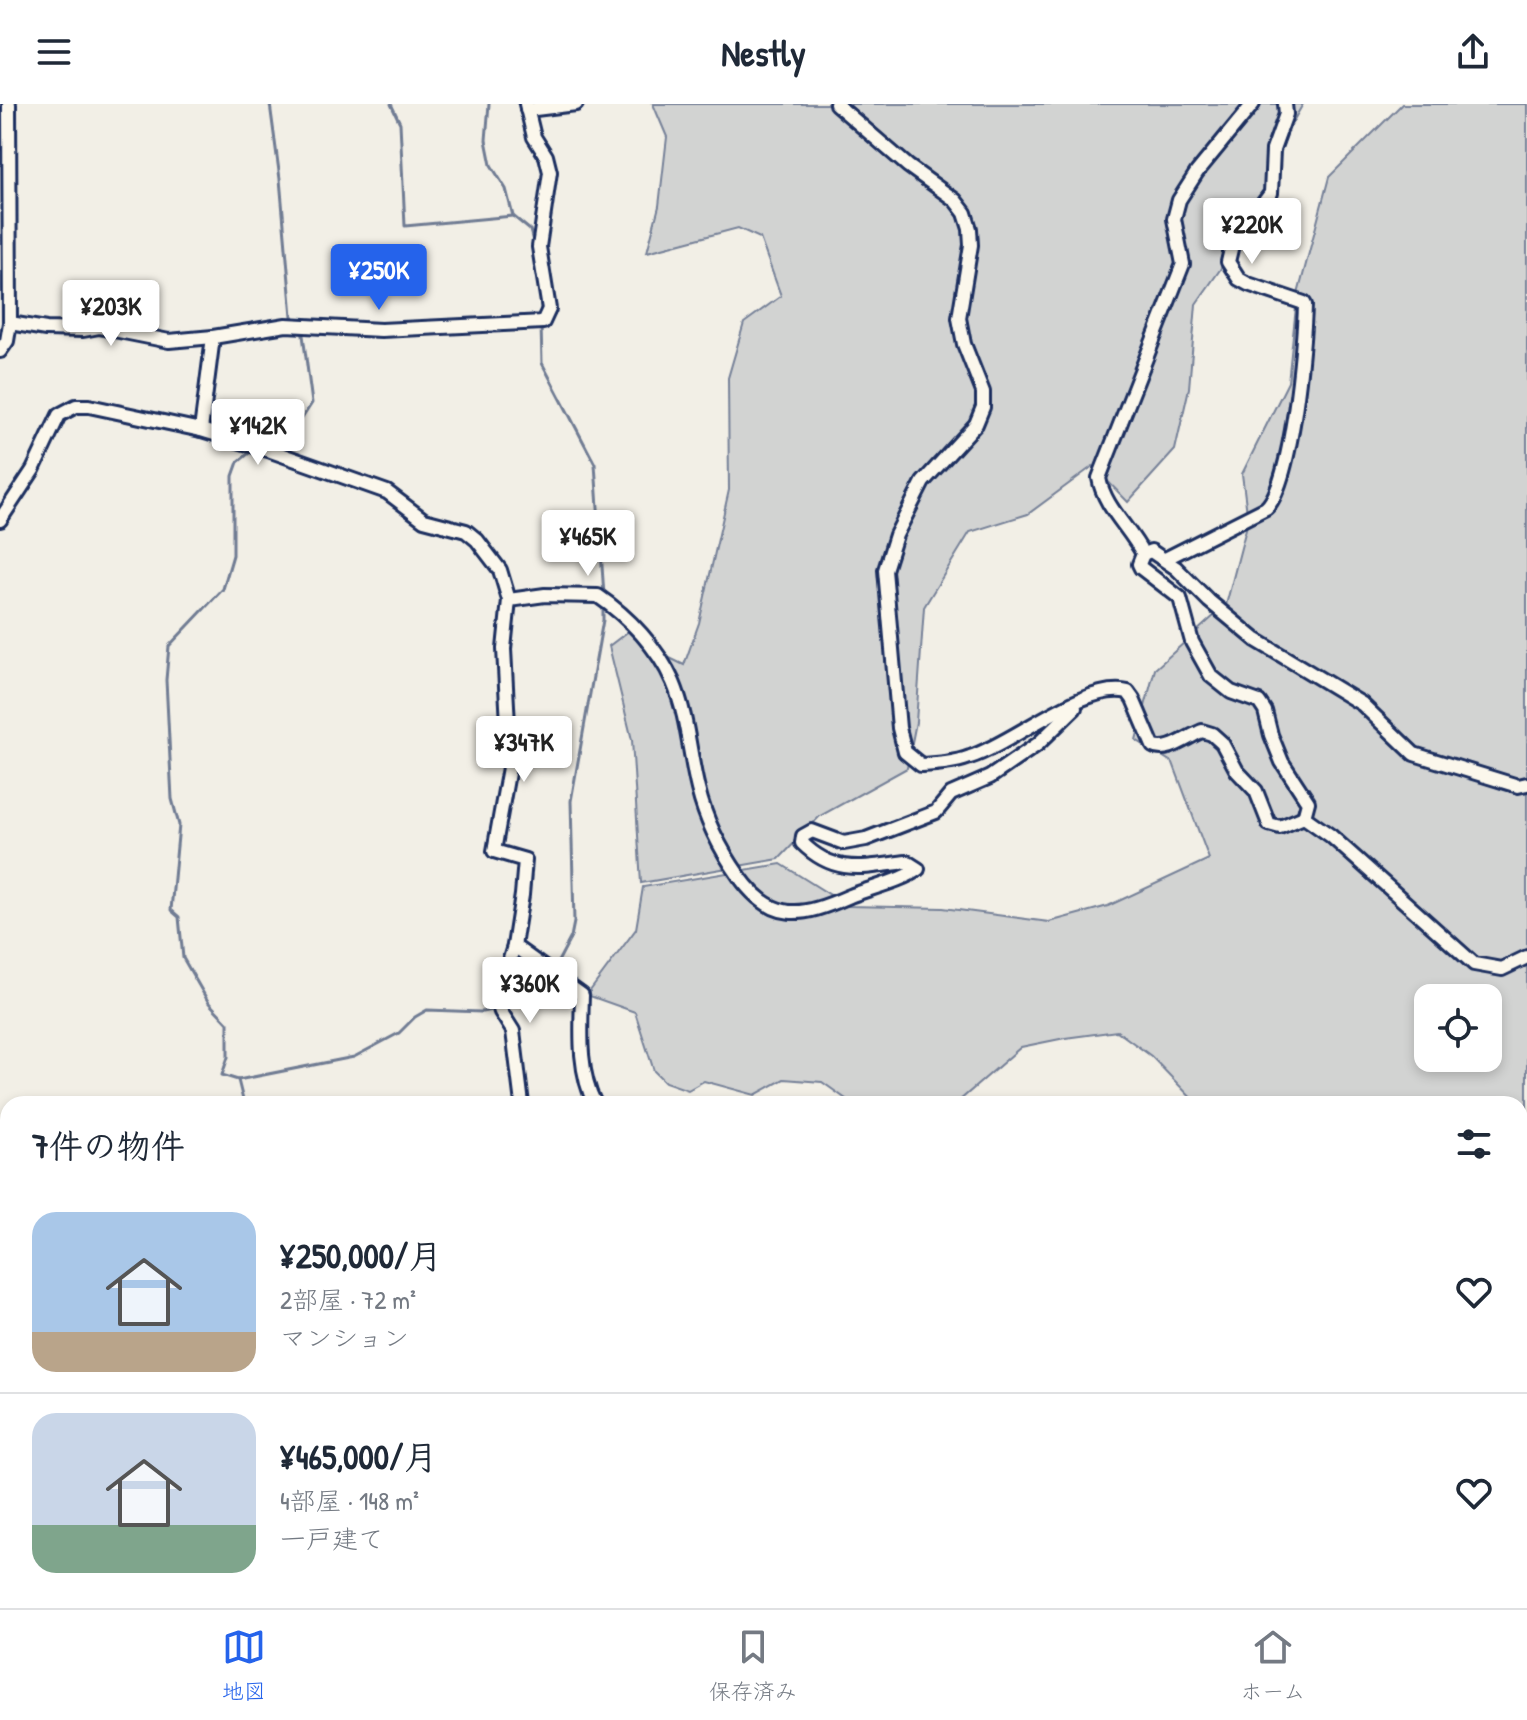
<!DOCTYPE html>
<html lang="ja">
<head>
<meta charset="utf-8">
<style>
	body { margin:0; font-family:"Patrick Hand","Klee One",sans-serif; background:#f6f6f7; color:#1f2937; height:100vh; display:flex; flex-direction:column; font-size:30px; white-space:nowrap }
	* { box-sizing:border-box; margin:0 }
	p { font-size:26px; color:#747a83 }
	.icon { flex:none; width:44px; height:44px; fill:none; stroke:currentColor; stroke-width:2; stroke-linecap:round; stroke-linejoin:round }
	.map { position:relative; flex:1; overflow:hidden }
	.drawer { position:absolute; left:0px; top:992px; width:1528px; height:512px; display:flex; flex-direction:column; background:#fff; border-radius:24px 24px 0 0; box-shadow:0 4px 12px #0003 }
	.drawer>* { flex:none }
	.tools { position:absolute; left:1414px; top:880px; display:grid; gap:16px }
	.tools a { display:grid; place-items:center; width:88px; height:88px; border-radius:16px; background:#fff; box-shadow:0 4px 12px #0003; font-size:40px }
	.price { position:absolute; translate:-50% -68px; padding:0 18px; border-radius:8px; background:#fff; color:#222; font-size:26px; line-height:52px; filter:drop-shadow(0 2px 4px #0008) }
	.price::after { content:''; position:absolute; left:50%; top:48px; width:24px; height:18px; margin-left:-12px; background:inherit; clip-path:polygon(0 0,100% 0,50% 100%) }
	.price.current { background:#2563eb; color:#fff }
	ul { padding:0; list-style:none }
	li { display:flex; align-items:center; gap:24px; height:200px; padding:0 32px }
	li+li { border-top:2px solid #e0e1e3 }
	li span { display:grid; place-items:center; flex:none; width:224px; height:160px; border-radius:24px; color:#555 }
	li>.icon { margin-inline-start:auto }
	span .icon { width:96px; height:96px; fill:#fffc; stroke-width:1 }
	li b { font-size:34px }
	h2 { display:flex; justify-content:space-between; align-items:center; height:96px; padding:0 32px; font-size:34px }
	header { display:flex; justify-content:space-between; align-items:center; height:104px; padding:0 32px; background:#fff; font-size:36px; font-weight:800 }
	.tab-bar { display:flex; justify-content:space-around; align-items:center; height:112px; border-top:2px solid #e0e1e3; background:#fff; font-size:22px; color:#747a83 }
	.tab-bar a { display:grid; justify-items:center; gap:4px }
	.tab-bar .current { color:#2563eb }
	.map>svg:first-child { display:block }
</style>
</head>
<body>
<header><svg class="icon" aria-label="menu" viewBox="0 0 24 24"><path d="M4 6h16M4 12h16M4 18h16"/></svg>Nestly<svg class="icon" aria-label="share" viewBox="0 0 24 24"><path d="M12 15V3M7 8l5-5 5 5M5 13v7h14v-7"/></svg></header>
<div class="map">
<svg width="1527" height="1504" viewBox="0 0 1527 1504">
	<rect width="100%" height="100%" fill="#f2efe6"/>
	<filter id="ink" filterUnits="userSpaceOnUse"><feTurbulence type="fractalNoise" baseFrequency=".0125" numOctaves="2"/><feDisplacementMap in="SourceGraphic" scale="16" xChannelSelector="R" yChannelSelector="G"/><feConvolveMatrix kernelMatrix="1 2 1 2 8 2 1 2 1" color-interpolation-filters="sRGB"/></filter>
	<g filter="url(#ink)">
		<g fill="#d2d3d2" stroke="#768198" stroke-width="2" fill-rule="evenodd">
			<polygon points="653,0 1303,0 1271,56 1259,110 1196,200 1189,284 1175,346 1128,398 1093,362 1028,410 970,428 924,503 916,618 907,664 820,712 779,755 641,779 632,636 609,542 634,523 649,544 684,561 699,519 729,386 728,274 744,219 781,192 760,134 738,124 647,148 659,102 667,33"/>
			<path d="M1402 0H1527V1504H1149L1152 1496H1520V1000H1197L1151 952 1117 927 1065 934 1021 943 959 997 950 1000H853L822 978 784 975 755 991 704 977 688 986 665 978 654 967 635 908 587 891 636 825 643 783 781 760 848 802 943 804 1049 818 1108 802 1209 755 1173 659 1136 636 1155 565 1226 501 1248 417 1242 370 1288 278 1297 194 1329 73ZM1428 894H1488V954H1428Z"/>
		</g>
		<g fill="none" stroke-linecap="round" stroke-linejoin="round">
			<g stroke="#707b93" stroke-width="3">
				<polyline points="270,0 280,75 292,212 296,218"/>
				<polyline points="391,0 400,19 405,122 513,112"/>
				<polyline points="489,0 486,36 491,61 506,85 513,112 530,126 534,141"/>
				<polyline points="541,188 541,212"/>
				<polyline points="541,220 542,259 595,360 604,491"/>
				<polyline points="260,341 301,316 312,299 303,231 299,225"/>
				<polyline points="254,345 238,358 233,372 233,451 223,485 169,542 166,576 172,695 179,721 171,806 179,813 183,854 209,899 228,919 228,953 222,971 238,976 354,953 399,929 415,913 427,906 482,908 496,905"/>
				<polyline points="553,867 571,833 574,818 571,697 603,516 603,502"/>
				<polyline points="504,903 536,892 549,874"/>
				<polyline points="238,976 244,1000"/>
			</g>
			<g stroke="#1b2f5e" stroke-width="18">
				<g id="minor">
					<path d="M836 0 908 62 955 96 965 109 970 125 971 141 959 214 964 240 983 288V303L976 320 923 378 896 431 885 466 899 624 905 648 921 661C937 660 954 659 970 653 1014 639 1085 577 1128 588L1133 595 1153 642C1167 650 1187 633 1202 627L1212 630 1222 639 1237 667 1256 687 1269 720 1280 723 1304 713"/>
					<path d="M1253 0 1197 68 1179 96 1174 115 1183 160 1099 374C1104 403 1130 424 1143 450L1139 460 1141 464 1180 494 1192 538 1211 572 1231 588 1259 598 1265 607 1271 631 1282 658 1308 698 1304 713"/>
					<polyline points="527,6 576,0"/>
					<polyline points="10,219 46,225 83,226 99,223 169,237 213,233 286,221 381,226 543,218 549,205 539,143 550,68 546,52 534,33 526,0"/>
					<polyline points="0,247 7,237 10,219 9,0"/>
					<polyline points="201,326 213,233"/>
					<polyline points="0,416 33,366 59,311 76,302 89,302 201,326 271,347 387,388 424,416 466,427 477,436 500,466 509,496 504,545 510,658 494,747 525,756 522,791 514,842 497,897 501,908 513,927 522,1000"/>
					<polyline points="1143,450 1151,447 1176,464 1209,497 1256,536 1362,600 1414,650 1518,682 1527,680"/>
					<path d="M1165 455 1266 404C1292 380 1304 240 1305 201L1304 199 1248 180 1239 175 1228 158 1232 141 1271 89 1273 46 1286 10 1285 0"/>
					<path d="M509 496 545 491 598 492C629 513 658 544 673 578 688 613 689 649 698 685 706 718 720 745 739 772 773 820 802 813 850 792 870 784 902 777 918 765L907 758C864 763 835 772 802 739L803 732 812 727 844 739 866 735 936 708 951 690 990 673 1038 640 1075 604"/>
					<polyline points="1304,713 1331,732 1474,860 1502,865 1527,853"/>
					<path d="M514 842 582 891C581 927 578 967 595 1000"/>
					<polyline points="0,1059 8,1062"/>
					<polyline points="0,1332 7,1344"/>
					<polyline points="485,1504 493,1496"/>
					<polyline points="747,1504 748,1496"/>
					<polyline points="897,1504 897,1496"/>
				</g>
			</g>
			<use href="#minor" stroke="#fbf7ec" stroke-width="12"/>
		</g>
	</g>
</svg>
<div class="tools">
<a><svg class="icon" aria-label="locate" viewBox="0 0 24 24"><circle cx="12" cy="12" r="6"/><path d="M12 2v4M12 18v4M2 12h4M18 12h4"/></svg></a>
</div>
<b class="price" style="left:1252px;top:162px">¥220K</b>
<b class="price current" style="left:379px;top:208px">¥250K</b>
<b class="price" style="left:111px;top:244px">¥203K</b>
<b class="price" style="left:258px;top:363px">¥142K</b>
<b class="price" style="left:588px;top:474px">¥465K</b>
<b class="price" style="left:524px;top:680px">¥347K</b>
<b class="price" style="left:530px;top:921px">¥360K</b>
<section class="drawer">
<h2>7件の物件<svg class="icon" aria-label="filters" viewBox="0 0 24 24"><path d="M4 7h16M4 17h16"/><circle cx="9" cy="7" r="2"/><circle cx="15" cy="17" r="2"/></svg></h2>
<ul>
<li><span style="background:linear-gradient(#a9c7e8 75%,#b9a48a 0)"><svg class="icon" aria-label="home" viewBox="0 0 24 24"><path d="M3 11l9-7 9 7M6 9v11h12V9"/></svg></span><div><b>¥250,000/月</b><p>2部屋 · 72 m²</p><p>マンション</p></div><svg class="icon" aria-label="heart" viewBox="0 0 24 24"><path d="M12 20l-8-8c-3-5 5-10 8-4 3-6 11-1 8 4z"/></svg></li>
<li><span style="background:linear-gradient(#c9d6e8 70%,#7fa58c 0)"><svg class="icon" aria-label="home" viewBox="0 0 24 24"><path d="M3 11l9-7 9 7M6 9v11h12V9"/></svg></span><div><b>¥465,000/月</b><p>4部屋 · 148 m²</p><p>一戸建て</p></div><svg class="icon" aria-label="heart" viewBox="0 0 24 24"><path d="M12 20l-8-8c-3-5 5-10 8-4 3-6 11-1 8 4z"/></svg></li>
</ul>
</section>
</div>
<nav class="tab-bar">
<a class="current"><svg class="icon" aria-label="map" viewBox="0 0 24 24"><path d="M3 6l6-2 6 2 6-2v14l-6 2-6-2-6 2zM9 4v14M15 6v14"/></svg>地図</a>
<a><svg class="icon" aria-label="saved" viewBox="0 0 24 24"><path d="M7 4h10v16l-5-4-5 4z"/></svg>保存済み</a>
<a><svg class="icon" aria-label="home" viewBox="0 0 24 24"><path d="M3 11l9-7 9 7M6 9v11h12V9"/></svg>ホーム</a>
</nav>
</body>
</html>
